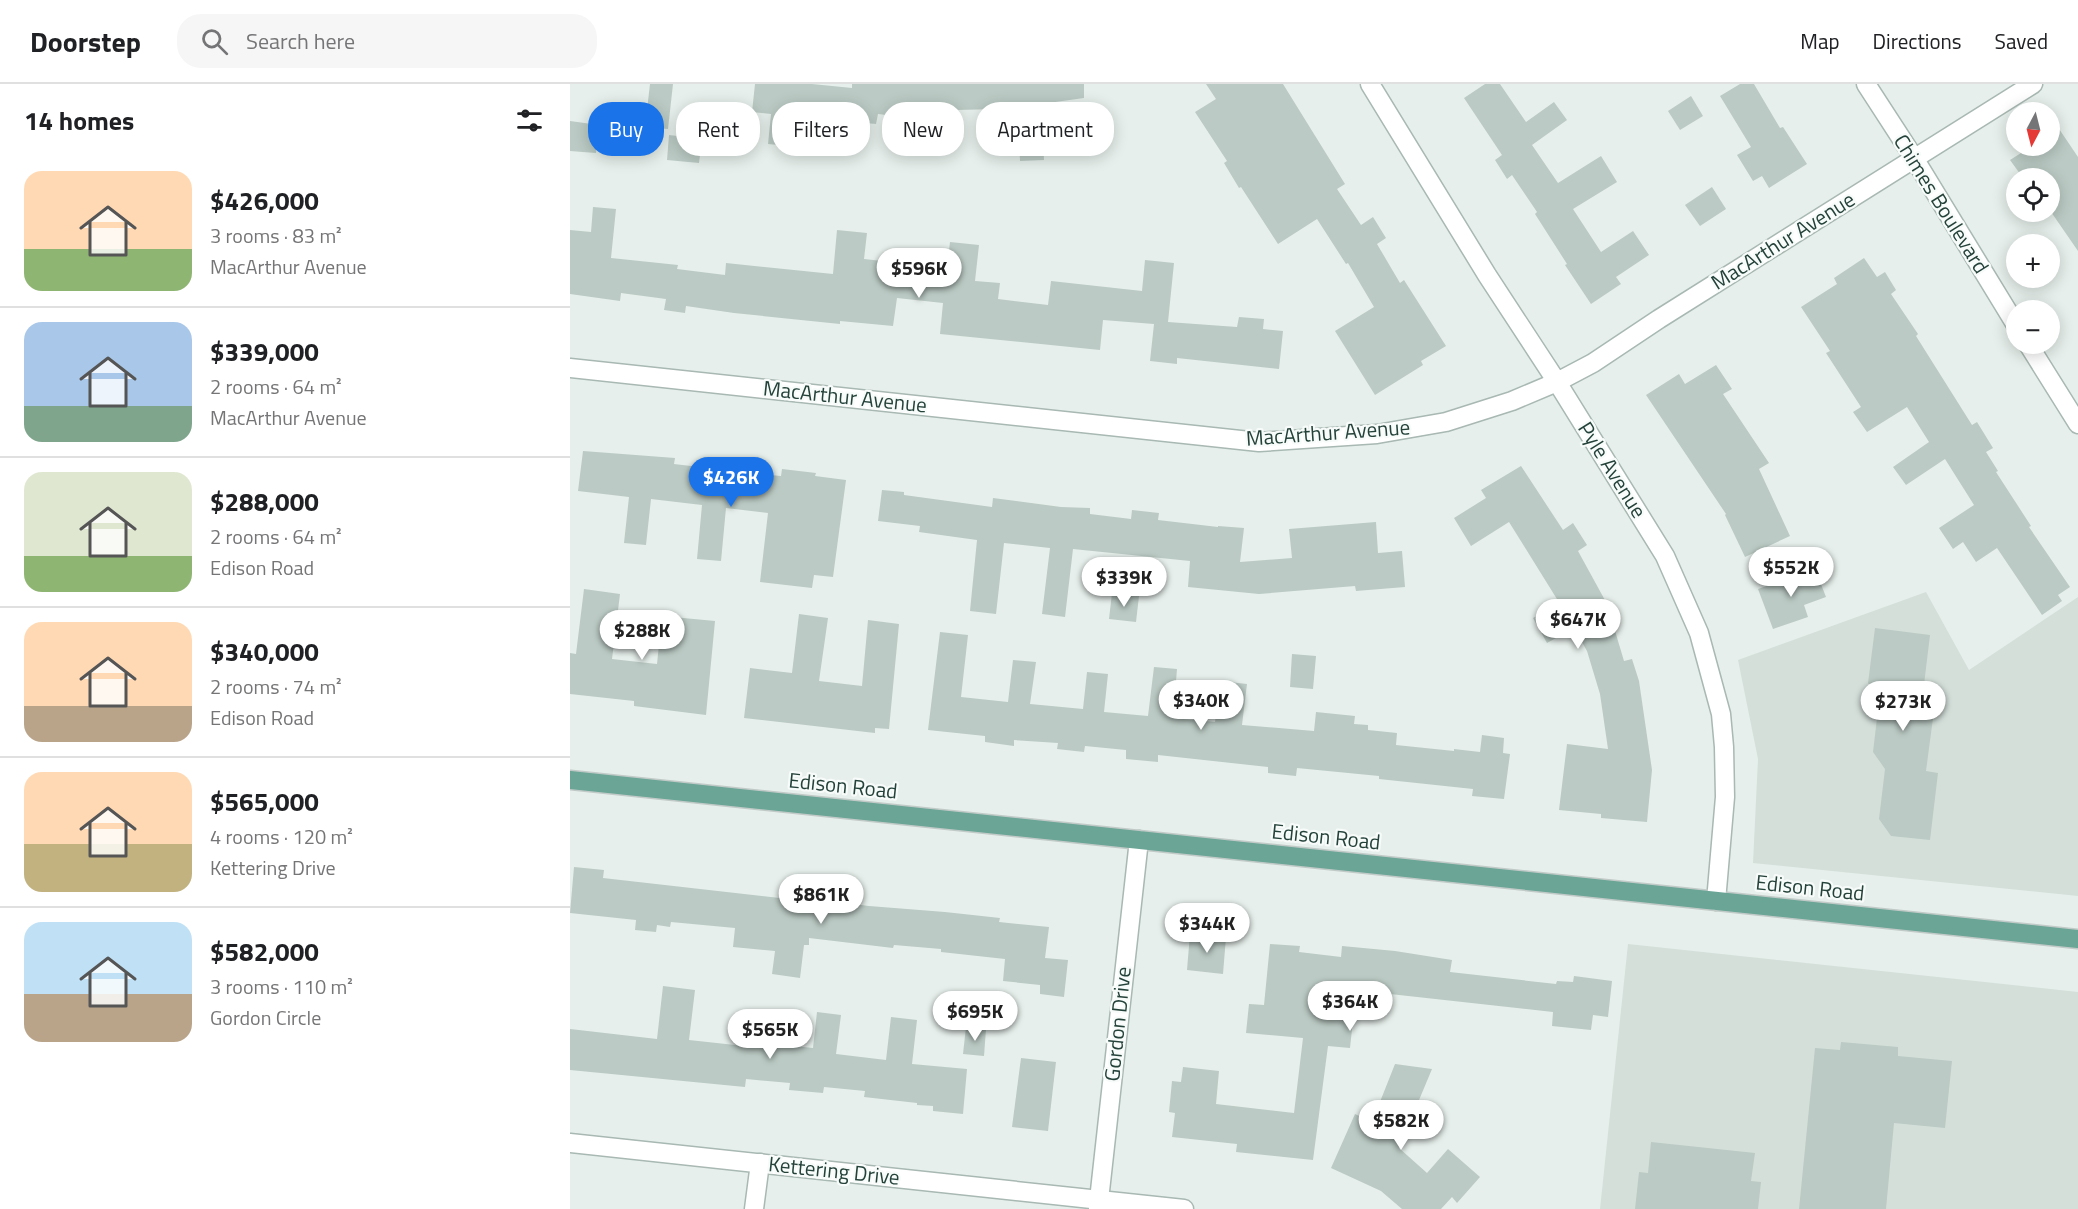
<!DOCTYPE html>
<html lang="en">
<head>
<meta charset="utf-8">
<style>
	body { margin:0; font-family:"Titillium Web",sans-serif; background:#f6f6f6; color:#202124; height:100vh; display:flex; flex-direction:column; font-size:22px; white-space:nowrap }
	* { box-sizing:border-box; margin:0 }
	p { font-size:20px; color:#757577 }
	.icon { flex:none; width:33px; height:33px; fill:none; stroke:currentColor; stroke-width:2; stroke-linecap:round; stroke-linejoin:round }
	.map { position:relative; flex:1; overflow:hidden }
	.drawer { display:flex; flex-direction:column; background:#fff; width:570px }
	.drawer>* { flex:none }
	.top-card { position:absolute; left:18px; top:18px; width:570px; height:54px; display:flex; gap:12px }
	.needle { width:39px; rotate:187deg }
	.tools { position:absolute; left:1436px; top:18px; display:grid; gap:12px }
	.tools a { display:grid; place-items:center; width:54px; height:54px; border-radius:50%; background:#fff; box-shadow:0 3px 15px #0003; font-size:30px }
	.price { position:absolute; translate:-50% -51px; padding:0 14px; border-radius:21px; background:#fff; color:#222; font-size:20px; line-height:39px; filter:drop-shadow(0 2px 3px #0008) }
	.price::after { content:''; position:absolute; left:50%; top:36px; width:18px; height:14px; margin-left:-9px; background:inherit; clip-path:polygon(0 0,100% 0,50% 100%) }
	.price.current { background:#1a73e8; color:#fff }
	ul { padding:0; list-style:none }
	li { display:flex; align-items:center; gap:18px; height:150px; padding:0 24px }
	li+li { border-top:2px solid #e0e0e0 }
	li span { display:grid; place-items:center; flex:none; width:168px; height:120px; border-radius:18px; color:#555 }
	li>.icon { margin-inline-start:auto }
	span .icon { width:72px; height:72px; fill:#fffc; stroke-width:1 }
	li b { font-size:26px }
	h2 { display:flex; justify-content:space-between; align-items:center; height:72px; padding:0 24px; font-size:26px }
	.chip { padding:0 21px; border-radius:24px; background:#fff; box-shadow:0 3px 15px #0003; font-size:21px; line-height:54px }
	.chip.current { background:#1a73e8; color:#fff }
	header { display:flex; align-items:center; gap:36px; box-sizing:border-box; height:84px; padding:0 30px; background:#fff; border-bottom:2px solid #e0e0e0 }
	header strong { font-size:28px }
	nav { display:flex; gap:33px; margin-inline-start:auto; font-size:21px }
	.search { width:420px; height:54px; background:#f6f6f6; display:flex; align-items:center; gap:15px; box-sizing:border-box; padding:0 21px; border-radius:24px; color:#757577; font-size:22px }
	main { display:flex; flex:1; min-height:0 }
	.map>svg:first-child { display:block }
</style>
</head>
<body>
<header>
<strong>Doorstep</strong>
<div class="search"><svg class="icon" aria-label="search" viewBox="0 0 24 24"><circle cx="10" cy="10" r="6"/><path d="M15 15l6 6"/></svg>Search here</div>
<nav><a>Map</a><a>Directions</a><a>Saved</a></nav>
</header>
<main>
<section class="drawer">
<h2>14 homes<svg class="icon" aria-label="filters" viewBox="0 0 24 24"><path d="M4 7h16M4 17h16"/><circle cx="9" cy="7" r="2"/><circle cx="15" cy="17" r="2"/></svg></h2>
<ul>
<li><span style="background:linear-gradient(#ffd9b3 65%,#8fb573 0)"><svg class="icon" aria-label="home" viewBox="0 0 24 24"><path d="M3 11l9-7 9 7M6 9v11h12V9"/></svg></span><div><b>$426,000</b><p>3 rooms · 83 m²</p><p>MacArthur Avenue</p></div></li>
<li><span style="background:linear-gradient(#a9c7e8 70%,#7fa58c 0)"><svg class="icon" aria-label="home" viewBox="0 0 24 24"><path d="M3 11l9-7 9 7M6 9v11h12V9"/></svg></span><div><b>$339,000</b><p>2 rooms · 64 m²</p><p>MacArthur Avenue</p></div></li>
<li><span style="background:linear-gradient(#dfe7d0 70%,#8fb573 0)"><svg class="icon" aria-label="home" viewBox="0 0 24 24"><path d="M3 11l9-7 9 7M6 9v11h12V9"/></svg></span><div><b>$288,000</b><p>2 rooms · 64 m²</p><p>Edison Road</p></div></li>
<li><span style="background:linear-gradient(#ffd9b3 70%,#b9a48a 0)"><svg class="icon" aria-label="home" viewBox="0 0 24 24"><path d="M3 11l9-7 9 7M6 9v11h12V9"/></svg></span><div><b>$340,000</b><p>2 rooms · 74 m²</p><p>Edison Road</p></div></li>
<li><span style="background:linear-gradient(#ffd9b3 60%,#c2b280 0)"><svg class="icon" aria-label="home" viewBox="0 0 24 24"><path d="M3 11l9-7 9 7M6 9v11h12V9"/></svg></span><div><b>$565,000</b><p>4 rooms · 120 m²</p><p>Kettering Drive</p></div></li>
<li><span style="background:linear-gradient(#bfe0f5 60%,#b9a48a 0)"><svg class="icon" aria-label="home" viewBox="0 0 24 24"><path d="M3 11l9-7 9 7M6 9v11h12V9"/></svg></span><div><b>$582,000</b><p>3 rooms · 110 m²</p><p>Gordon Circle</p></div></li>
</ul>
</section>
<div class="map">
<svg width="1508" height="1125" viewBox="0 0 1508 1125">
	<rect width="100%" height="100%" fill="#e6efeb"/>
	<g fill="#d4dfda">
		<polygon points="1356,508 1399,586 1508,513 1508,812 1183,779 1188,675 1168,576"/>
		<polygon points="1058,860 1508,908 1508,1125 1030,1125"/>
	</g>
	<g fill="#bbcac4">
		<polygon points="80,0 103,0 98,45 75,43"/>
		<polygon points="185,0 242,0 282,4 282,0 514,0 514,14 471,20 474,76 450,77 448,36 429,37 429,25 386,26 384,39 308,30 306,40 231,33 228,63 198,60 201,30 182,28"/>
		<polygon points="636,0 713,0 775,100 767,105 791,141 803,133 816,154 807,160 830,199 834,196 876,262 851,277 853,281 805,311 765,247 804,223 778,179 776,180 747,135 708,160 671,103 669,104 654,79 657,77 625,28 646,15"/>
		<polygon points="915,0 930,0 956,38 984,18 997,36 962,61 988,99 1031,72 1047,98 1003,125 1031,168 1063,147 1079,171 1046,193 1051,200 1021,220 995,181 997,180 965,130 967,128 942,91 937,95 925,76 932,71 894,14"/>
		<polygon points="1170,0 1184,0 1210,44 1213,43 1237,80 1199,104 1192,92 1183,97 1167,71 1181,63 1150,12"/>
		<polygon points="1121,12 1133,32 1110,46 1098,27"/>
		<polygon points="1479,30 1508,73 1508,167 1479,125 1479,94 1453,94 1440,76 1462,62 1479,62"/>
		<polygon points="0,37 29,41 26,69 0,67"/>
		<polygon points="99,51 132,55 129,79 97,76"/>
		<polygon points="1142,103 1156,125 1130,142 1115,121"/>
		<polygon points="23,123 46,125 41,174 108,181 107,185 155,191 156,179 263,190 267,146 297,149 294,175 377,184 380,158 409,161 405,197 430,199 428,215 478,221 481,197 572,207 575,176 604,179 598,238 667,243 669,233 694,235 693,245 713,247 709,285 607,274 607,280 580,277 584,240 533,236 530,266 370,250 373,219 327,214 323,242 270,237 270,240 164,229 116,222 115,229 94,226 96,215 51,209 50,217 0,210 0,146 21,148"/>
		<polygon points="1294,174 1307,193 1315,188 1326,206 1321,210 1348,250 1346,252 1402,341 1407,338 1423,364 1416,368 1428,387 1426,388 1461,442 1459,443 1500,503 1488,511 1492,517 1472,531 1427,464 1406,478 1393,458 1383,465 1369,444 1404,421 1375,375 1336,401 1323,383 1359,358 1337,323 1297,348 1283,328 1291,323 1256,269 1260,267 1231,223 1267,200 1264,194"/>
		<polygon points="1146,281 1162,305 1153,310 1199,379 1189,385 1220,452 1175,473 1155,431 1156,430 1076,311 1109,290 1115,300"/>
		<polygon points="13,367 105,374 104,380 147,385 148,377 171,380 170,388 211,392 212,385 246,389 245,392 276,396 263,493 244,491 242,504 190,498 198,429 156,424 151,477 127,475 132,421 81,415 76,461 54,459 59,413 8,407"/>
		<polygon points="951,382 993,446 1003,439 1017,461 1008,467 1042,529 1040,530 1054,577 1062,575 1069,597 1082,686 1077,738 1031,734 1031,730 989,726 997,660 1038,665 1030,610 1017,567 1004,544 977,559 963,534 990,520 939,438 901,462 884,434 916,414 911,406"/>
		<polygon points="312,406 334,408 334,411 422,423 423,414 491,423 520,424 520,430 561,435 562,426 589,429 588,436 648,443 648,442 674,444 670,478 722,474 719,445 806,438 808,469 832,467 835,503 786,507 785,502 689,510 618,503 620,477 503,465 495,533 472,530 480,464 434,459 426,530 400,527 407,456 349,448 350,442 308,437"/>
		<polygon points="1245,485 1256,513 1234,521 1238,533 1203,545 1188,505"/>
		<polygon points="14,505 50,510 42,575 87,580 92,532 145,537 136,631 64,622 64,617 0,610 0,569 6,570"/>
		<polygon points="542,509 569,512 566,538 539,535"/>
		<polygon points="229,530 258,534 249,597 292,602 298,536 329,540 319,645 305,644 305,649 174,634 180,584 222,589"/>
		<polygon points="1305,544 1360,551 1352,617 1365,619 1356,687 1368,689 1360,756 1321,752 1309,735 1315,685 1303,668 1309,617 1298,599"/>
		<polygon points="370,548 398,551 391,613 438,618 443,576 466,578 460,620 513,625 517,588 538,590 534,628 578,632 584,583 607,585 603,634 645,638 650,597 677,600 672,641 744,647 746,628 785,632 784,640 798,641 798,646 827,649 826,661 884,667 884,665 910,668 912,651 934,654 933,669 940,670 934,715 902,712 903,705 809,695 809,692 727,684 726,692 698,689 698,683 588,671 588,678 556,675 556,666 515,662 514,668 487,665 488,659 444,656 444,662 415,658 415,652 358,646"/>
		<polygon points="722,570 746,572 743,605 720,603"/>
		<polygon points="4,783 34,786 33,794 227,816 227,813 299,822 375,828 430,834 429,838 479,843 475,874 498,876 494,913 470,910 470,901 433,897 435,875 371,868 371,865 324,861 323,864 239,854 239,861 234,861 230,894 202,890 205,867 163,863 165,844 101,838 100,843 87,841 86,848 65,846 66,836 0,829"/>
		<polygon points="620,850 656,853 653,890 617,886"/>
		<polygon points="700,860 730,862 729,868 771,873 772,862 825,867 882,876 880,888 986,900 987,897 1003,898 1004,892 1042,897 1038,933 1023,931 1021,946 982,942 983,928 820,910 818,930 784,927 780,964 758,962 743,1076 666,1068 667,1060 602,1053 605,1029 599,1028 602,997 611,998 613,983 649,987 646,1020 724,1029 733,954 676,949 679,920 694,921"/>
		<polygon points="93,902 125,906 119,956 174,962 174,957 243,964 247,928 271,931 266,970 316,976 321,933 347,936 342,980 397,985 393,1030 363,1027 363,1022 347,1021 347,1019 294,1013 295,1007 254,1003 253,1009 219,1006 220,999 176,995 175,1003 0,986 0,945 87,955"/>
		<polygon points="396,943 416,945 414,972 393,970"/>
		<polygon points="1271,958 1328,963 1328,972 1382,977 1375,1044 1324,1039 1316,1125 1229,1125 1245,964 1270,966"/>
		<polygon points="451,974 486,978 478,1047 442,1043"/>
		<polygon points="825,980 862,985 829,1064 857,1089 878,1065 910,1093 887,1119 882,1113 871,1125 832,1125 811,1107 761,1084 785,1030 802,1038"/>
		<polygon points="1081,1058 1185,1069 1181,1097 1191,1098 1188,1125 1065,1125 1069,1088 1078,1089"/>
	</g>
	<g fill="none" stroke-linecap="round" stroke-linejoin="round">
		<g stroke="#a8b8b2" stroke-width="21">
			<g id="minor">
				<polyline points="800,0 917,191 987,298 1095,472 1129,549 1151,630 1154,663 1155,713 1146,817"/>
				<polyline points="1296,0 1344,74 1446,241"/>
				<polyline points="1458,260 1508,340"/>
				<polyline points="0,284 689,358 807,350 876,338 942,317 987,298 1023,279 1089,235 1463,0"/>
				<polyline points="0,1059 614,1125"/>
				<polyline points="184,1125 190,1079"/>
				<polyline points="528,1125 569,756"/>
			</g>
		</g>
		<g stroke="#c2cac8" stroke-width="21">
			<polyline id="major" points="0,696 1508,855"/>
		</g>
		<use href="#minor" stroke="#fff" stroke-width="18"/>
		<use href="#major" stroke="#6aa596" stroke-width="18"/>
	</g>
	<g text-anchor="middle" stroke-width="4.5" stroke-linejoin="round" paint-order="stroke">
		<g font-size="21" fill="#24423a" stroke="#f7fbf9">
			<text transform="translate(1371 120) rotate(58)" y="7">Chimes Boulevard</text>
			<text transform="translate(1213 157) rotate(-32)" y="7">MacArthur Avenue</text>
			<text transform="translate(275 313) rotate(6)" y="7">MacArthur Avenue</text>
			<text transform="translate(758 349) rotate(-4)" y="7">MacArthur Avenue</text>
			<text transform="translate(1042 386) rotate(58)" y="7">Pyle Avenue</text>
			<text transform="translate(273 702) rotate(6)" y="7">Edison Road</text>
			<text transform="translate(756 753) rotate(6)" y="7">Edison Road</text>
			<text transform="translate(1240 804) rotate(6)" y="7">Edison Road</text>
			<text transform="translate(548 940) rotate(-84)" y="7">Gordon Drive</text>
			<text transform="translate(264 1087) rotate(6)" y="7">Kettering Drive</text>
		</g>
	</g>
</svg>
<div class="tools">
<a><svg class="needle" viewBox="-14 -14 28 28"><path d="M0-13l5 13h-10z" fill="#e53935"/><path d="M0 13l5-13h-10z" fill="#757577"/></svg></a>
<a><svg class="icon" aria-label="locate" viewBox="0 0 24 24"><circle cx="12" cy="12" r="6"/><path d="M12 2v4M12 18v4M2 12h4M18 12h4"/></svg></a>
<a>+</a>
<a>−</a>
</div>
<b class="price" style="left:349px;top:215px">$596K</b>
<b class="price current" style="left:161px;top:424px">$426K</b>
<b class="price" style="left:1221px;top:514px">$552K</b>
<b class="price" style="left:554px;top:524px">$339K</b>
<b class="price" style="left:1008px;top:566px">$647K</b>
<b class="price" style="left:72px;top:577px">$288K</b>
<b class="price" style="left:631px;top:647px">$340K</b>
<b class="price" style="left:1333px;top:648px">$273K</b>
<b class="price" style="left:251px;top:841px">$861K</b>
<b class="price" style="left:637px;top:870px">$344K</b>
<b class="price" style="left:780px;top:948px">$364K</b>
<b class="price" style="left:405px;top:958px">$695K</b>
<b class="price" style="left:200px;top:976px">$565K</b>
<b class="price" style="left:831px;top:1067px">$582K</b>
<div class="top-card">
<a class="chip current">Buy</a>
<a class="chip">Rent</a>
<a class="chip">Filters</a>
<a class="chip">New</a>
<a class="chip">Apartment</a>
</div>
</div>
</main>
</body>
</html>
